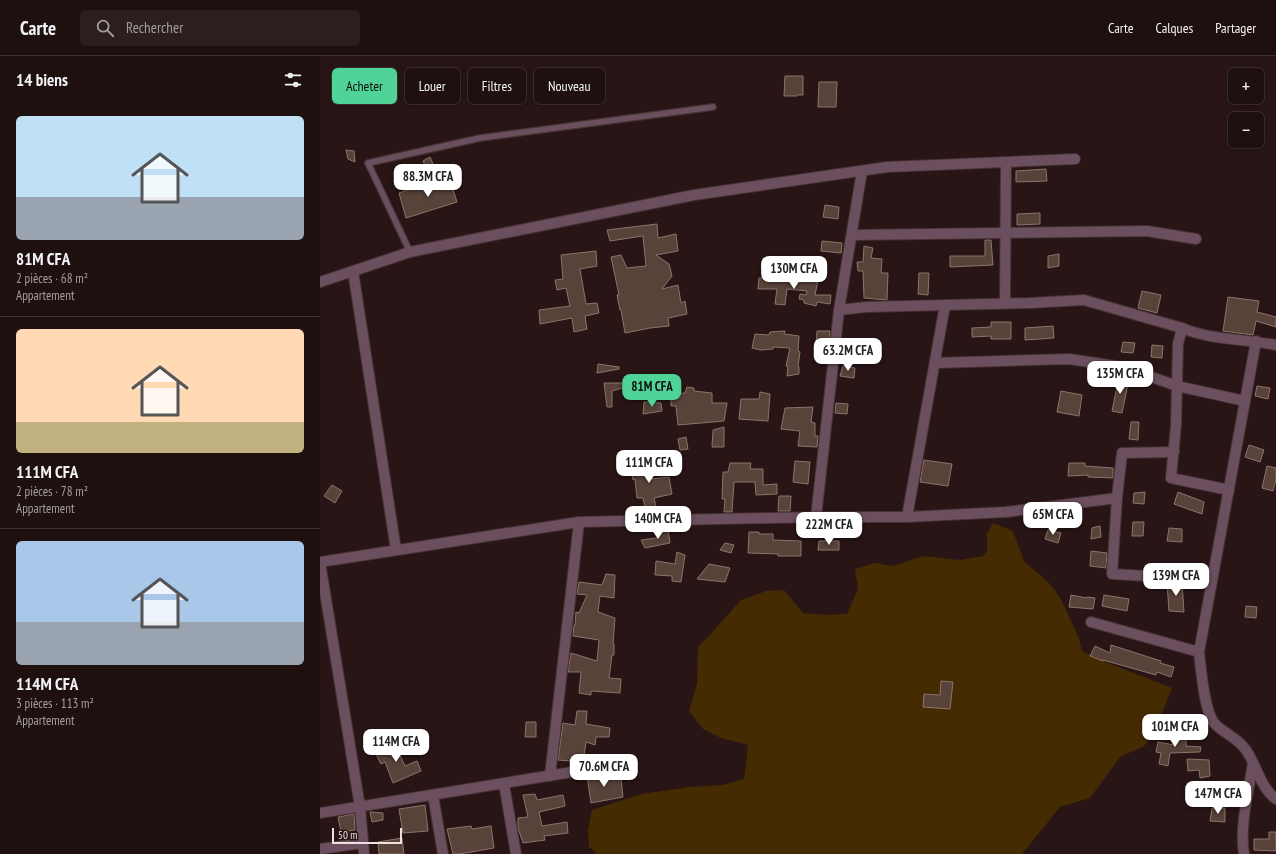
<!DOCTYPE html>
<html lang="fr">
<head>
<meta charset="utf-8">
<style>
	body { margin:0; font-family:"PT Sans Narrow",sans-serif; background:#2c1e1e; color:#f1f3f6; height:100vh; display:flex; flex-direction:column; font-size:15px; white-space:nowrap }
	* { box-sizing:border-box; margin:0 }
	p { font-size:13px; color:#a19d9f }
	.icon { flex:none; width:22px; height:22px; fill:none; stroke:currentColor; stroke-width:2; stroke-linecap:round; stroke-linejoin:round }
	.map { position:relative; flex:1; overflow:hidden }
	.side { display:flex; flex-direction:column; background:#1f1010; width:320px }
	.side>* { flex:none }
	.hud { position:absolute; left:12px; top:12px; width:380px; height:36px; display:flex; gap:8px }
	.buttons { position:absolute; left:908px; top:12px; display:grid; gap:8px }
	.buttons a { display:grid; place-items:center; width:36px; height:36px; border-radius:6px; background:#1f1010; box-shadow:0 2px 10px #0003,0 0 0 1px #3c3030; font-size:20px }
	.scale { position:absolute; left:12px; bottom:10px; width:70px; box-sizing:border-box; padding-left:4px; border:2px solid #f0e1e1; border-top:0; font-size:11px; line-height:14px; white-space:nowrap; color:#f0e1e1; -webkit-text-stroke:3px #291516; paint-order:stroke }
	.price { position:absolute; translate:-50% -34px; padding:0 9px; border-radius:8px; background:#fff; color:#222; font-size:13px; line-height:26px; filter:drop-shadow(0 1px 2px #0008) }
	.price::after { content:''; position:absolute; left:50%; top:24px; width:12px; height:9px; margin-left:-6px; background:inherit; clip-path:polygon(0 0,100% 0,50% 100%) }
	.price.on { background:#50d398; color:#111 }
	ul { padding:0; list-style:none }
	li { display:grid; align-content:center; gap:8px; height:212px; padding:0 16px }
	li+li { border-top:1px solid #3c3030 }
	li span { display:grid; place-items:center; height:124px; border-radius:6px; color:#555 }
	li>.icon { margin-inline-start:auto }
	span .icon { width:72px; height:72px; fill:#fffc; stroke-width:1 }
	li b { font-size:17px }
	h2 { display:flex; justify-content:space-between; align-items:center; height:48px; padding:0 16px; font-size:17px }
	.tag { padding:0 14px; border-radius:6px; background:#1f1010; box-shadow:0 2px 10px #0003,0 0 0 1px #3c3030; font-size:14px; line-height:36px }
	.tag.on { background:#50d398; color:#111 }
	header { display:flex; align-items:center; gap:24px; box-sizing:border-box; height:56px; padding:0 20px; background:#1f1010; border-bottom:1px solid #3c3030 }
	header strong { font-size:19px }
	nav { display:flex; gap:22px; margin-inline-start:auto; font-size:14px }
	.search { width:280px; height:36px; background:#2c1e1e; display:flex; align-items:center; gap:10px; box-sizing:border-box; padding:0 14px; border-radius:6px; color:#a19d9f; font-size:15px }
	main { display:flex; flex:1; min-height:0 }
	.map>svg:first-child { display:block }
</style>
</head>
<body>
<header>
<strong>Carte</strong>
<div class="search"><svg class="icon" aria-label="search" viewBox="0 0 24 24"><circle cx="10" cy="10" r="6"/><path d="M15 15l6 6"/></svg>Rechercher</div>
<nav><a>Carte</a><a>Calques</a><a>Partager</a></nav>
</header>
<main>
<section class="side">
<h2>14 biens<svg class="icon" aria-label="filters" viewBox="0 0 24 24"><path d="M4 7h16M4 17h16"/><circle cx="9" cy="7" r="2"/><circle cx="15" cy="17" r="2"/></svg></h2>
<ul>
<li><span style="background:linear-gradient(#bfe0f5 65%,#9aa5b1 0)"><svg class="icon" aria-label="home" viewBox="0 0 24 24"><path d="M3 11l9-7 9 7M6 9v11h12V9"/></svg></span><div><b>81M CFA</b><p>2 pièces · 68 m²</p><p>Appartement</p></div></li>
<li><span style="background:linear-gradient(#ffd9b3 75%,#c2b280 0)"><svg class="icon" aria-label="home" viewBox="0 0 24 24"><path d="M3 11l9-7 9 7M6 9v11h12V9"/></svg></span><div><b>111M CFA</b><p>2 pièces · 78 m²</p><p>Appartement</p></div></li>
<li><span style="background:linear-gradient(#a9c7e8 65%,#9aa5b1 0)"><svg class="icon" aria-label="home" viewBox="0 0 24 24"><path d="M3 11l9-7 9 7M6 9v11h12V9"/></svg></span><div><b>114M CFA</b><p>3 pièces · 113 m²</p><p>Appartement</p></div></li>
</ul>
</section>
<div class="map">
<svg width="956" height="798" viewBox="0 0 956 798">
	<rect width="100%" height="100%" fill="#291516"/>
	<polygon fill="#452b01" points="673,467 693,475 704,505 729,527 741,543 759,583 762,595 783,605 852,632 834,678 824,690 800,701 770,742 740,751 702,798 277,798 269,791 268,774 272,754 321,738 370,731 403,729 424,723 428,689 401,682 383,673 369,655 377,628 378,591 391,578 421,544 446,535 464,534 483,557 508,559 527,558 538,533 535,513 555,507 573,510 603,500 640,504 664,500 667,495 667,478"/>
	<g fill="#584239" stroke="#8c746a">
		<polygon points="465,20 483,20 483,39 477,39 477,40 464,40"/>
		<polygon points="499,26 517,26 516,51 498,51"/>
		<polygon points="26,94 34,95 35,106 28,103"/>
		<polygon points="110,101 114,110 107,114 103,105"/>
		<polygon points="726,113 727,125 696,126 696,115"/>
		<polygon points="129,121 137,146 86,162 79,137"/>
		<polygon points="505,149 519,151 518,163 503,161"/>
		<polygon points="720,157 720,168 697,169 697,158"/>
		<polygon points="337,168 338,182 356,178 358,195 336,199 349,208 352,220 342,233 358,229 361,247 365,245 367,258 348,262 349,270 330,272 305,277 301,254 300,254 297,239 299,239 291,201 301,199 307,212 326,210 323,180 290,185 287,174"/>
		<polygon points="665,184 671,184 673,209 630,211 630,200 665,200"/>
		<polygon points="502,185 522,187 521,197 501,195"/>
		<polygon points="544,190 553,192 551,202 562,203 561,217 568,217 567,244 544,242 543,215 538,215 537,206 543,206"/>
		<polygon points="276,195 277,210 260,213 266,248 277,247 279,257 265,260 267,273 254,276 252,262 220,268 219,254 250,250 246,232 237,234 235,224 243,223 241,199"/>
		<polygon points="739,198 739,210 728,212 728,200"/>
		<polygon points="443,202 457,204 456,211 441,212"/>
		<polygon points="599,217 609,217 608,239 598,238"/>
		<polygon points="439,222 498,224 495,239 511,239 510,248 497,246 496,250 484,247 484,244 479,243 480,238 486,239 487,235 467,233 465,249 455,248 457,233 438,233"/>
		<polygon points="822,235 841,239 837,257 818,252"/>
		<polygon points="908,241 939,245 937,256 956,261 956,271 936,265 933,279 903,275"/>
		<polygon points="671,266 691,266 691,283 671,283 671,280 652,281 652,272 671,271"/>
		<polygon points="733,270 734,282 705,284 705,272"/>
		<polygon points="465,275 464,278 479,280 478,295 480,296 478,311 479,311 479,318 467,320 468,310 466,310 470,292 453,291 453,293 441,294 432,292 435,278 449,279 450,276"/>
		<polygon points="497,275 510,275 508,290 496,289"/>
		<polygon points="803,286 815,287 813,297 801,296"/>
		<polygon points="832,289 843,290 842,302 831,301"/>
		<polygon points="278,308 299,311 299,313 277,317"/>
		<polygon points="523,310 535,312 534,322 520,320"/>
		<polygon points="799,321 809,323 802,357 792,355"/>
		<polygon points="284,327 312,327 313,329 292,335 292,351 287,351"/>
		<polygon points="937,330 950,332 948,343 935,340"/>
		<polygon points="367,331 374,332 374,335 392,337 392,347 407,347 404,365 358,369 356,350 351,350 351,338 365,337"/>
		<polygon points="741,335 762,339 759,360 737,356"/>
		<polygon points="440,336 450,338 448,365 419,363 421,343 439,343"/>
		<polygon points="324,346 341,347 342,355 323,358"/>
		<polygon points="516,347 528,348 527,358 515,357"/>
		<polygon points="493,351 491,366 495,367 495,380 498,380 497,391 478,390 480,375 461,373 465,352"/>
		<polygon points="811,366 819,366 818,384 809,383"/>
		<polygon points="404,371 404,391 392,391 393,374"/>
		<polygon points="366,381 368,393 360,394 358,383"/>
		<polygon points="929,389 944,394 940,406 925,401"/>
		<polygon points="327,401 331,423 349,421 352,438 334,442 337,455 326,456 323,442 317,442 315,423 313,424 310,406"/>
		<polygon points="604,404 632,408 628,430 600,426"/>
		<polygon points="475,405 490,406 488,428 473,426"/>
		<polygon points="410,407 431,407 430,413 443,413 443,429 457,428 457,438 436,439 435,426 414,426 412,456 404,456 405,443 402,443 403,416 408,416"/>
		<polygon points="749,407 765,407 765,410 793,412 793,422 768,421 768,419 748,420"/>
		<polygon points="947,410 956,412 956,423 953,435 942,432"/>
		<polygon points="12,429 22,435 15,447 4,440"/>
		<polygon points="825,436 824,448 813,447 814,437"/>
		<polygon points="858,436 884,446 882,458 854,448"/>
		<polygon points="459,440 471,440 470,455 458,455"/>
		<polygon points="813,466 824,466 823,480 812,480"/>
		<polygon points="780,470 781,481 771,483 772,472"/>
		<polygon points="849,472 862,473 862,486 847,485"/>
		<polygon points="348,474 350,487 325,492 321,484 337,482 339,475"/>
		<polygon points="728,474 741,477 738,487 725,483"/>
		<polygon points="429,476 439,476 439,478 453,478 453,484 481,485 481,500 458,500 458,498 428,497"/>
		<polygon points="499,485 519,485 519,494 498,494"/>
		<polygon points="405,487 414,489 411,497 400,494"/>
		<polygon points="771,495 787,497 786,512 770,510"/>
		<polygon points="357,496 365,499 361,526 352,525 352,520 335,519 336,505 355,508"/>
		<polygon points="389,508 410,512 405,526 377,523"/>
		<polygon points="286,518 295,519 294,542 280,540 278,556 295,562 293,588 294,588 294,599 292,599 289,622 301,623 300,637 271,635 271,639 259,637 261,616 248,616 251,597 277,605 279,584 253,580 254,569 255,569 256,556 259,557 267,539 257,538 259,526 282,529"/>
		<polygon points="847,527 862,527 864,556 849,555"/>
		<polygon points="751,539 767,542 767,541 775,542 773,553 749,551"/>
		<polygon points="784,539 809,543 807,555 782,550"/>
		<polygon points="926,550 937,551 936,562 925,561"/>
		<polygon points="791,589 841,605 840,607 854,611 851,621 837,616 836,619 783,604 783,605 770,600 775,590 790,597"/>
		<polygon points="621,625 633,626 630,653 603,651 604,638 620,639"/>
		<polygon points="257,655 267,655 266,668 290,672 289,681 276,681 275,689 266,686 263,706 238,704 243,667 255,669"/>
		<polygon points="206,666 216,666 216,681 205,681"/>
		<polygon points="856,675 866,676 866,690 881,691 880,696 850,697 848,710 839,708 841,697 836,696 838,686 854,689"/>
		<polygon points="74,686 85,710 97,705 101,715 73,727 65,706 61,708 55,696"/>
		<polygon points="867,703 889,704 890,720 880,722 879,714 868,715"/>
		<polygon points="285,717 286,721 301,722 303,741 271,747 267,720"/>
		<polygon points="215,738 217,744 243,739 245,750 219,756 222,770 247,766 248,777 224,780 225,784 203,787 198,772 198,762 208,761 203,739"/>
		<polygon points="105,749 108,775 83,777 79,753"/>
		<polygon points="892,752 905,752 905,766 890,765"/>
		<polygon points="50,756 63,757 63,764 52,766"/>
		<polygon points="34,758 35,774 21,776 18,761"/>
		<polygon points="151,770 152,773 171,770 174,792 140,798 133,798 127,773"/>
		<polygon points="949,776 956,776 956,795 934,794 934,783 949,783"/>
		<polygon points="82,782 84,798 59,798 58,786"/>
	</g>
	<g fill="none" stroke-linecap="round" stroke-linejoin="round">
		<g stroke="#453232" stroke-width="8">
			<polyline id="service" points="90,196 48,107 160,82 393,51"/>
		</g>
		<g stroke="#453232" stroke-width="12">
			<g id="minor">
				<polyline points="532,179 827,175 876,183"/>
				<polyline points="33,215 76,494"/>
				<polyline points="0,226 90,196 374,139 567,111 755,103"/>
				<polyline points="685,247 686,106"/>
				<path d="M519 254 546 251 710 247 764 244 862 272C890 284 926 283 956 289"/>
				<polyline points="862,272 858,288 856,369 851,422 909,434"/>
				<path d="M936 285 879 596C881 613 884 656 895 668 905 678 918 682 926 694 937 710 940 731 956 743"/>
				<polyline points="615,307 749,303 803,311 857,330 925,345"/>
				<polyline points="854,396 802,397 797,442 792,518 827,520 893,520"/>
				<polyline points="496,461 519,254 542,115"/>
				<polyline points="587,461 625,249"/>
				<polyline points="0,506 259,466 496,461 587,461 686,456 797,442"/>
				<polyline points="0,506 40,751 44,798"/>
				<polyline points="771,566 879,596"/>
				<polyline points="230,720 259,466"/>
				<polyline points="184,728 196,798"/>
				<polyline points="113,739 123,798"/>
				<polyline points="0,757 295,709"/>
				<polyline points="0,793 43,787"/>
				<path d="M924 798C919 772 929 734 933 707"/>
			</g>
		</g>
		<use href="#service" stroke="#6b4f5e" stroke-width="5.5"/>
		<use href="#minor" stroke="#6b4f5e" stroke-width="10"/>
	</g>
</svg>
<div class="buttons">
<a>+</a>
<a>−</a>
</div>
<div class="scale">50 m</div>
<b class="price" style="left:108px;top:142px">88.3M CFA</b>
<b class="price" style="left:474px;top:234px">130M CFA</b>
<b class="price" style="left:528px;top:316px">63.2M CFA</b>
<b class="price" style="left:800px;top:339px">135M CFA</b>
<b class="price on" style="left:332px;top:352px">81M CFA</b>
<b class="price" style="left:329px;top:428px">111M CFA</b>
<b class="price" style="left:733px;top:480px">65M CFA</b>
<b class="price" style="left:338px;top:484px">140M CFA</b>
<b class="price" style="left:509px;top:490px">222M CFA</b>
<b class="price" style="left:856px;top:541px">139M CFA</b>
<b class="price" style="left:855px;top:692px">101M CFA</b>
<b class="price" style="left:76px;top:707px">114M CFA</b>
<b class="price" style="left:284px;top:732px">70.6M CFA</b>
<b class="price" style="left:898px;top:759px">147M CFA</b>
<div class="hud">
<a class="tag on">Acheter</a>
<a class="tag">Louer</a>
<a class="tag">Filtres</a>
<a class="tag">Nouveau</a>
</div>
</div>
</main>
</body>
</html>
